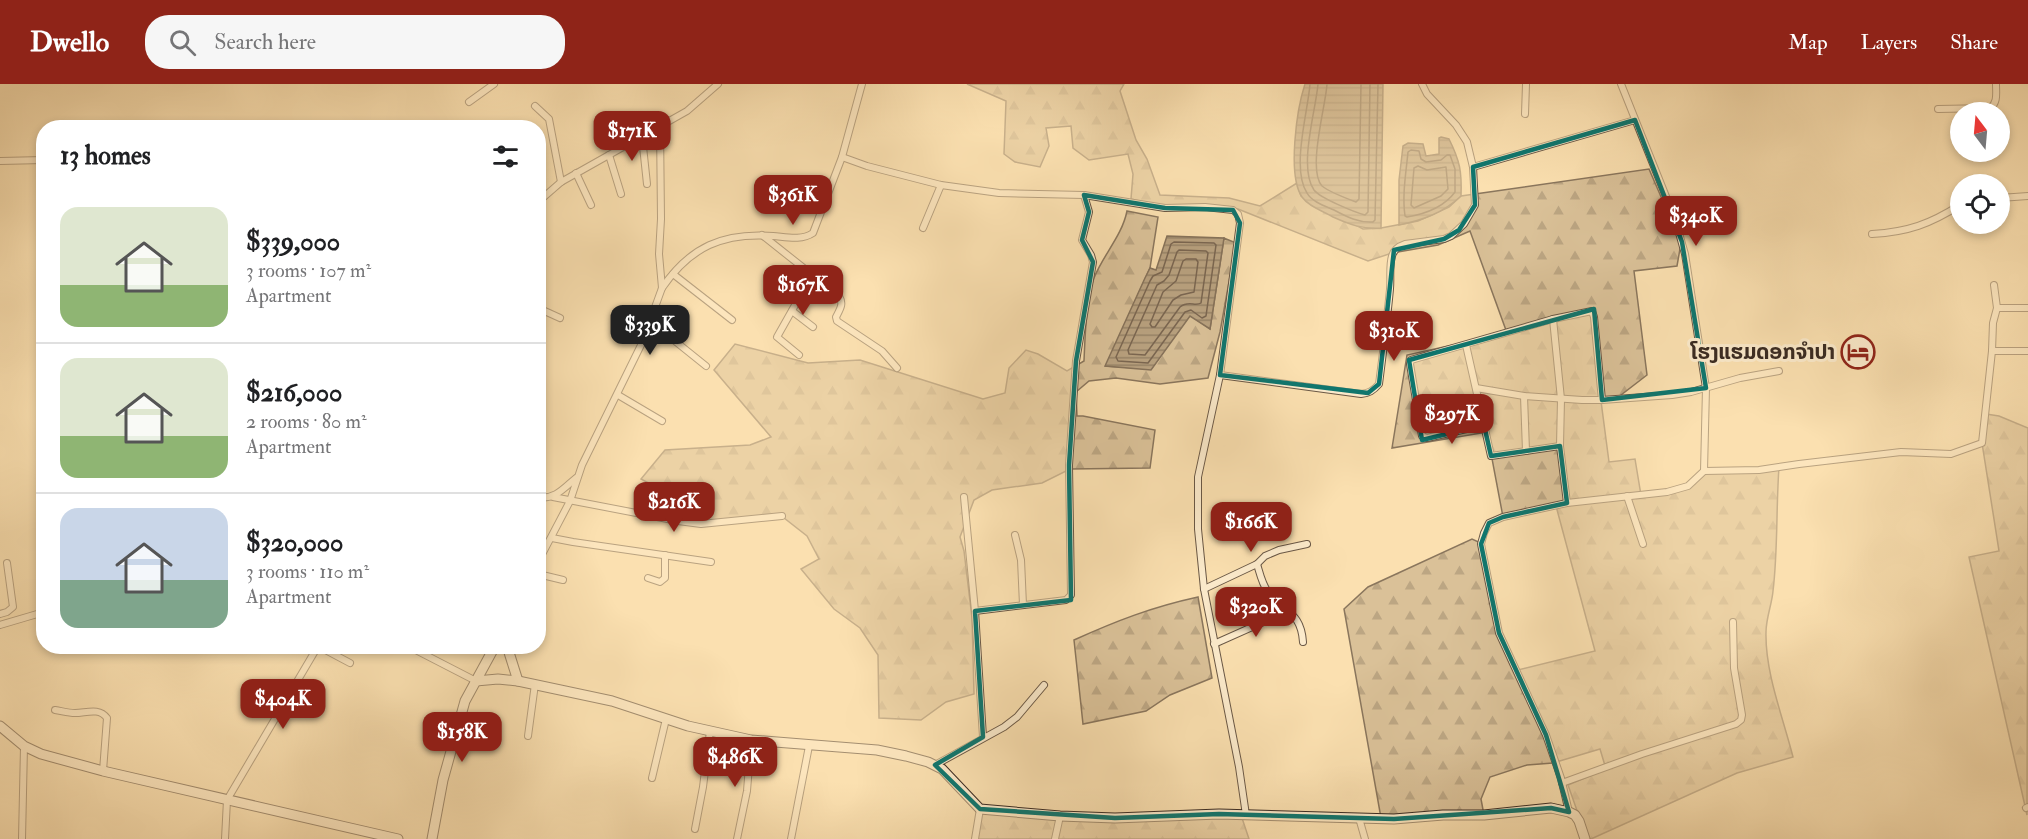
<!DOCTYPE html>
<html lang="en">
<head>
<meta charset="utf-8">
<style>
	body { margin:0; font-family:"IM FELL Double Pica","Noto Sans Lao",serif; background:#f6f6f6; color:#202124; height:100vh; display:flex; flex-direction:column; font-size:22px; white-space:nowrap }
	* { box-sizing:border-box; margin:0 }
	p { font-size:20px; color:#757577 }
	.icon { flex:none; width:33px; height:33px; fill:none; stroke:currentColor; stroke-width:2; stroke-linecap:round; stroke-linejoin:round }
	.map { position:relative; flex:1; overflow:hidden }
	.side { position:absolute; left:36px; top:36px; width:510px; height:534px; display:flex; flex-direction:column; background:#fff; border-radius:24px; box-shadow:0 3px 9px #0003 }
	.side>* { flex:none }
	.needle { width:39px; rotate:344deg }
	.fabs { position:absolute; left:1950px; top:18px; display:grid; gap:12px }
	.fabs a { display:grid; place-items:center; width:60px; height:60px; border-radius:50%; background:#fff; box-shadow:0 3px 9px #0003; font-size:30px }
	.price { position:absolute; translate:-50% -51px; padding:0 14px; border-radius:12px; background:#8f2418; color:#fff; font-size:20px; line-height:39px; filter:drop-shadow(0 2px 3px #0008) }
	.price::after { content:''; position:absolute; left:50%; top:36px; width:18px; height:14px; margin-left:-9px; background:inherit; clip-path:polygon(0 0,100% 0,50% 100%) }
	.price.on { background:#222; color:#fff }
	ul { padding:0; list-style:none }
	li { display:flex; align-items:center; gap:18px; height:150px; padding:0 24px }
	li+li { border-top:2px solid #e0e0e0 }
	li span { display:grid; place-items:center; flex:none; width:168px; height:120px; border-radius:18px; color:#555 }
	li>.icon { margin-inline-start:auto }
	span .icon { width:72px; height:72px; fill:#fffc; stroke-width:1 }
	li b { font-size:26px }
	h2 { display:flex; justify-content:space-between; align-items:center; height:72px; padding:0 24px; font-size:26px }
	header { display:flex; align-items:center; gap:36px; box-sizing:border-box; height:84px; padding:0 30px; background:#8f2418; color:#fff }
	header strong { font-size:28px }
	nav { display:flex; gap:33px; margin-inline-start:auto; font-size:21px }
	.search { width:420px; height:54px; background:#f6f6f6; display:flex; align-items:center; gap:15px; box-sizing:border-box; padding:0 21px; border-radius:24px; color:#757577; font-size:22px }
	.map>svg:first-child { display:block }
</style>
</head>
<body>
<header>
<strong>Dwello</strong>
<div class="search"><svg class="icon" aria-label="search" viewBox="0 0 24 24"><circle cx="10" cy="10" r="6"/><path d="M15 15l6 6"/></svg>Search here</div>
<nav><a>Map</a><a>Layers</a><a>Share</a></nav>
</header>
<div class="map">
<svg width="2028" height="755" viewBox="0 0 2028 755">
	<defs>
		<pattern id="forest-firs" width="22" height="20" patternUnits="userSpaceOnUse" patternTransform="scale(1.5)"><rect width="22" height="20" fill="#dac198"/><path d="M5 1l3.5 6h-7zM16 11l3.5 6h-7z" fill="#bca683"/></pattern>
		<pattern id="water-rules" width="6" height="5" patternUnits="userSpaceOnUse" patternTransform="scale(1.5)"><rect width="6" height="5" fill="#b9a280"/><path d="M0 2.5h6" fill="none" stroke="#978468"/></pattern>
	</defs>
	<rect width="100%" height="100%" fill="#fbe0b0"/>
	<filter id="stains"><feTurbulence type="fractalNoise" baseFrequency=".00333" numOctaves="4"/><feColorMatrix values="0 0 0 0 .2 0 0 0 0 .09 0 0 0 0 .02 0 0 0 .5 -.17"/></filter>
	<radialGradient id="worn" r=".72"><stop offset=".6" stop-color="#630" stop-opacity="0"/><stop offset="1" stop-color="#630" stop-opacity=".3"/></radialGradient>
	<g fill="url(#forest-firs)" stroke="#8a765d" stroke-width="1.5">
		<path d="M967 0H1124L1120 7 1136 56 1147 75 1160 111 1229 114 1260 122 1297 99 1301 112 1363 145 1381 144 1418 137 1449 123 1461 112 1649 85 1681 159 1677 182 1634 187 1647 291 1617 314 1601 317 1609 378 1635 375 1641 411 1688 402 1706 388 1779 383C1776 424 1778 466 1773 507 1772 520 1766 534 1766 548 1765 589 1783 633 1793 673L1737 689 1591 755H1587L1568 701 1606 685 1600 665 1553 679 1527 681 1490 693 1481 715 1484 731 1381 734 1344 525 1368 503 1472 455 1483 460 1500 549 1518 586 1595 567 1556 422 1503 433 1487 348 1392 364 1407 271 1507 249 1470 147 1438 161 1392 169 1368 177 1238 125 1157 121 1131 115 1133 90 1128 70 1089 76 1073 64 1071 42 1046 44 1049 62 1040 83 1015 78 1004 70 1006 17Z"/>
		<path d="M1127 127 1158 133 1150 184 1106 282 1151 285 1190 231 1210 245 1224 154 1236 159 1220 248 1208 294 1160 300 1116 294 1089 297 1076 308 1077 332H1083L1155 346 1150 384 1070 385 1042 399 992 406 974 416 960 453 964 467 972 534 974 610 946 618 921 636 879 634 878 571 860 544 834 525 801 485 819 475 807 452 784 434 712 439 659 434 669 410 641 395 665 366 750 361 771 353 714 286 735 260 808 279 860 276 983 315 1005 309 1009 284 1026 266 1038 270 1067 287 1084 277C1085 254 1086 215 1094 194 1103 171 1122 152 1127 127Z"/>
		<polygon points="1986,330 1999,332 2028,344 2027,731 1969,473 1999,467 1982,359"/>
		<path d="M1198 513 1212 594 1170 611 1146 627 1083 640 1074 556C1116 537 1152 523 1198 513Z"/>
		<polygon points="980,723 1116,733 1241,731 1249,755 973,755"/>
	</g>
	<g fill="url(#water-rules)" stroke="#86725a" stroke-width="1.5">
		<path d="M1305 0H1383L1381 144C1361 145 1351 141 1333 133 1323 127 1309 123 1302 113 1287 91 1297 24 1305 0Z"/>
		<path d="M1441 53 1449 55C1460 77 1462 88 1461 112 1443 129 1423 136 1399 141V96L1403 62 1408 59 1423 60 1426 72 1439 70V54Z"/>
		<polygon points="1167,152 1224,154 1210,245 1190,232 1151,286 1105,282 1145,194 1150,184 1156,186"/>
	</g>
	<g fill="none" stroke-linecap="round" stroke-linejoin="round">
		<g stroke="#7a6651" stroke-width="1.5">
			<path d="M1310 0C1308 28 1291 84 1307 109 1312 118 1325 122 1334 126 1347 133 1359 139 1373 138L1375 136 1378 0"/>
			<path d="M1318 0C1316 26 1298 83 1314 106 1320 114 1354 128 1365 131L1368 128 1370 0"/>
			<path d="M1327 0C1326 21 1307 86 1322 102 1328 107 1348 115 1356 118L1359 115 1361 0"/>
			<path d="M1411 66 1419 67 1421 75 1426 78 1441 76 1447 71H1450L1455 85V108C1444 123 1425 130 1407 133L1405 132C1402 111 1406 89 1408 68Z"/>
			<polygon points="1418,82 1427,86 1446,83 1448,105 1441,112 1414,124 1411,121 1414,84"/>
			<polygon points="1174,158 1214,159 1216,161 1206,232 1202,234 1191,226 1185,228 1148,279 1118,277 1116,273 1150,197 1153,192 1162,188 1171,160"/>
			<path d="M1179 166 1206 167 1208 169 1201 219C1195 223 1189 216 1180 223L1145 271 1129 270 1128 266 1157 201 1164 197 1169 191 1177 168Z"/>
			<polygon points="1186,175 1196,175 1198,178 1194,208 1181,211 1173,216 1155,243 1152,243 1150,240 1163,208 1176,197 1183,177"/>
		</g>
		<g stroke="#6a5846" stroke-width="8">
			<g id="street">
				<polyline points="1621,0 1675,135 1685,170 1706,304 1704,387"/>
				<polyline points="469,18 494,0"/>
				<polyline points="535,22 549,35 561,98"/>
				<path d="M1938 25 1990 24C1998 19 1996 9 1996 0"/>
				<polyline points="1525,30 1526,0"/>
				<polyline points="642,53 647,100"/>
				<polyline points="609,71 621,110"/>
				<polyline points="842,73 867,82 941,101 999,109 1084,111 1165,124 1205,123 1233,126 1238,130 1240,139 1220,291 1198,393 1198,445 1204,505 1239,683 1246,731"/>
				<polyline points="0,77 44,76"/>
				<polyline points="1473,83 1635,36"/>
				<polyline points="576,89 591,121"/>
				<polyline points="2000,114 2028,112"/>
				<polyline points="538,118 561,98 687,27 718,0"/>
				<polyline points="923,144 941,101"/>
				<path d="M1872 150C1908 148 1930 140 1960 121"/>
				<path d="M762 151 839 212C844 220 840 225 836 233L837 237 882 267 897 284"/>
				<polyline points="673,190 732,236"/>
				<path d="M662 204C690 163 723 148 773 152 786 153 801 157 813 149L842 73 862 0"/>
				<polyline points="538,224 560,234"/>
				<polyline points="1997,224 2028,224"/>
				<polyline points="792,227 813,243"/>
				<polyline points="1553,235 1561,315 1560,362 1567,419"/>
				<polyline points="650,237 706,282"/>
				<polyline points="1466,261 1491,372 1560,362"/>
				<polyline points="1992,267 2028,267"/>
				<polyline points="799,271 777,253 812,191"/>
				<path d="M1220 291 1361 310C1369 309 1373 307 1379 300 1383 269 1387 237 1390 205 1391 195 1389 182 1392 172 1394 165 1399 162 1405 160L1444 155 1451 152 1464 140 1475 121 1473 83 1467 58 1456 41 1427 10 1422 0"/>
				<polyline points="1476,304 1524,312 1582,316 1602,316 1672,311 1691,308 1740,294 1779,287"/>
				<polyline points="618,311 662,337"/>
				<polyline points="1524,312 1526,367"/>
				<polyline points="1484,341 1427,354 1422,352 1410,280 1411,276 1553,235 1592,227 1594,233 1602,316"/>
				<polyline points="1627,412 1643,460"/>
				<path d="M538 413C555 416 564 404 576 394"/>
				<polyline points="553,413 678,437 701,440 782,432"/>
				<polyline points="964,413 975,527 983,653"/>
				<polyline points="1015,451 1021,476 1023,521"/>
				<polyline points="552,454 573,458 711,478"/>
				<polyline points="538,478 570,417 582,381 642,259 662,204 659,170 661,135 660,42"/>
				<path d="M1257 480C1260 490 1262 500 1268 508 1285 529 1301 528 1303 558"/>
				<polyline points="538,490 563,496"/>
				<polyline points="648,494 660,498 665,494 665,471"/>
				<polyline points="1204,505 1257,480 1265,472 1279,466 1307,460"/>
				<polyline points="975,527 1066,516 1071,511 1069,381 1076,277 1093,178 1091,171 1082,156 1089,128 1084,111"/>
				<polyline points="0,530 7,528 13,523 7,479"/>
				<polyline points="0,541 44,528"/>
				<polyline points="1214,560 1288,527"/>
				<polyline points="318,562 350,579"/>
				<polyline points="408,562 476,597"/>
				<path d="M55 626C62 627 68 629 75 629 86 629 99 623 107 634L103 687"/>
				<polyline points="528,652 535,600"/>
				<polyline points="935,681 1004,643 1017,633 1044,601"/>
				<polyline points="652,694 666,635"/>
				<polyline points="1562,699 1642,670 1736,640 1741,636 1742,631 1734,584 1733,538"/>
				<polyline points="2026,724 2028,723"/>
				<polyline points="1569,728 1561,694 1546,651 1499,549 1481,460 1484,449 1489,439 1503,433 1567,419 1667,408 1688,402 1704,387 1759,386 1799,380 1901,368 1951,370 1982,359 1992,267 1993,239 1997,224 1994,201"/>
				<polyline points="1359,734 1365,755"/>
				<polyline points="695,745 703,703 710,647"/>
				<polyline points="22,755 24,662"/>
				<polyline points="225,755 227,716 318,562"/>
				<polyline points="737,755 747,707 751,656"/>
				<polyline points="791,755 809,662"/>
				<polyline points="975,755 980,725"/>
				<polyline points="1055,755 1060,732"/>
			</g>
		</g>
		<g stroke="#3a2b22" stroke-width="11">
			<g id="secondary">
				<polyline points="507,562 518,597"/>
				<polyline points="476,597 498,595 518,597 612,617 688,642 751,656 877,666 906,672 928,678 942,685 980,725 1060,732 1115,734 1219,730 1394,735 1443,731 1484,731 1551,724 1569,728 1575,731 1579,737 1585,755"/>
				<polyline points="0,642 24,662 41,670 103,687 398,755"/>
				<polyline points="432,755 443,696 465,617 495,562"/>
			</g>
		</g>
		<use href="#street" stroke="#fcebcc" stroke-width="6"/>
		<use href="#secondary" stroke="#fcebcc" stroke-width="9"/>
	</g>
	<path d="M0 0H2028V755H0ZM1635 36 1682 158 1706 304 1602 316 1594 225 1409 276 1422 356 1484 341 1491 372 1560 362 1567 419 1503 433 1489 439 1481 460 1499 549 1546 651 1569 728 1551 724 1394 735 1219 730 1115 734 980 725 935 681 983 653 975 527 1071 516 1069 381 1076 277 1093 178 1082 156 1089 128 1084 111 1165 124 1233 126 1240 139 1220 291 1368 309 1379 300 1394 166 1444 155 1459 146 1475 121 1473 83Z" fill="#fbe0b0" fill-opacity=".55" fill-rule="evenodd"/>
	<path fill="none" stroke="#0f766e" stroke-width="4.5" stroke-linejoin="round" d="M1635 36 1682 158 1706 304 1602 316 1594 225 1409 276 1422 356 1484 341 1491 372 1560 362 1567 419 1503 433 1489 439 1481 460 1499 549 1546 651 1569 728 1551 724 1394 735 1219 730 1115 734 980 725 935 681 983 653 975 527 1071 516 1069 381 1076 277 1093 178 1082 156 1089 128 1084 111 1165 124 1233 126 1240 139 1220 291 1368 309 1379 300 1394 166 1444 155 1459 146 1475 121 1473 83Z"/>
	<defs>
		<g id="hotel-ring" transform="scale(1.725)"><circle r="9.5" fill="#fcebcc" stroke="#8f2418" stroke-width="1.5"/><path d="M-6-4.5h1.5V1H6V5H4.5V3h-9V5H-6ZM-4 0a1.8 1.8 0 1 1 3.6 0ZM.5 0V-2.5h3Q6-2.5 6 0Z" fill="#8f2418"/></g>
	</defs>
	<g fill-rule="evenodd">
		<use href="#hotel-ring" x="1858" y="268"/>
	</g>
	<g text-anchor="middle" stroke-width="6" stroke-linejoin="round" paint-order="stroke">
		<g font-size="21" font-weight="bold" fill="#3a2b22" stroke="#fcebcc" text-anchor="end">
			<text x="1835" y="275">ໂຮງແຮມດອກຈຳປາ</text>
		</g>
	</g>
	<rect width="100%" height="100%" filter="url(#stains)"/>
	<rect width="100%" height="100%" fill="url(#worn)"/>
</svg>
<div class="fabs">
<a><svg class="needle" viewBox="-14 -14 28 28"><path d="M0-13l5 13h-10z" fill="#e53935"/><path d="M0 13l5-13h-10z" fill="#757577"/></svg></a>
<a><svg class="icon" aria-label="locate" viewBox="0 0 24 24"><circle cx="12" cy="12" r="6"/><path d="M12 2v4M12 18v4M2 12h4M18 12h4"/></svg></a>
</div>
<b class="price" style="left:632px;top:78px">$171K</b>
<b class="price" style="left:793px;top:142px">$361K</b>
<b class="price" style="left:1696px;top:163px">$340K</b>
<b class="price" style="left:803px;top:232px">$167K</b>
<b class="price on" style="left:650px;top:272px">$339K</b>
<b class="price" style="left:1394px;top:278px">$310K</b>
<b class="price" style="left:1452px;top:361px">$297K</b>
<b class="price" style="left:674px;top:449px">$216K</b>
<b class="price" style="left:1251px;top:469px">$166K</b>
<b class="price" style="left:1256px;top:554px">$320K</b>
<b class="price" style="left:283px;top:646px">$404K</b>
<b class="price" style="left:462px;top:679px">$158K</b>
<b class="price" style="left:735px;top:704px">$486K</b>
<section class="side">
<h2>13 homes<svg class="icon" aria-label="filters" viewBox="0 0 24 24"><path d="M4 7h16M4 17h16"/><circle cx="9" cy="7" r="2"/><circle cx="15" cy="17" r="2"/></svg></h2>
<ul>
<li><span style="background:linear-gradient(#dfe7d0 65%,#8fb573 0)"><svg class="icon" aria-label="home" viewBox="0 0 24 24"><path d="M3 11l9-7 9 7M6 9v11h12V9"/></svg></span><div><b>$339,000</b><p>3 rooms · 107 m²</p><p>Apartment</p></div></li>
<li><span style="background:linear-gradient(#dfe7d0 65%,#8fb573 0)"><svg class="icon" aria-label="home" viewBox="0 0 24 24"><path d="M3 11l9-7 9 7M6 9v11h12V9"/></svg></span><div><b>$216,000</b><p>2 rooms · 80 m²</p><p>Apartment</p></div></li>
<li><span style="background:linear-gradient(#c9d6e8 60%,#7fa58c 0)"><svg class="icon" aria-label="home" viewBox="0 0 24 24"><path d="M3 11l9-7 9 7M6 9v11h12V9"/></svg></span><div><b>$320,000</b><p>3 rooms · 110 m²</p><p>Apartment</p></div></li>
</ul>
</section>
</div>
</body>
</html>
